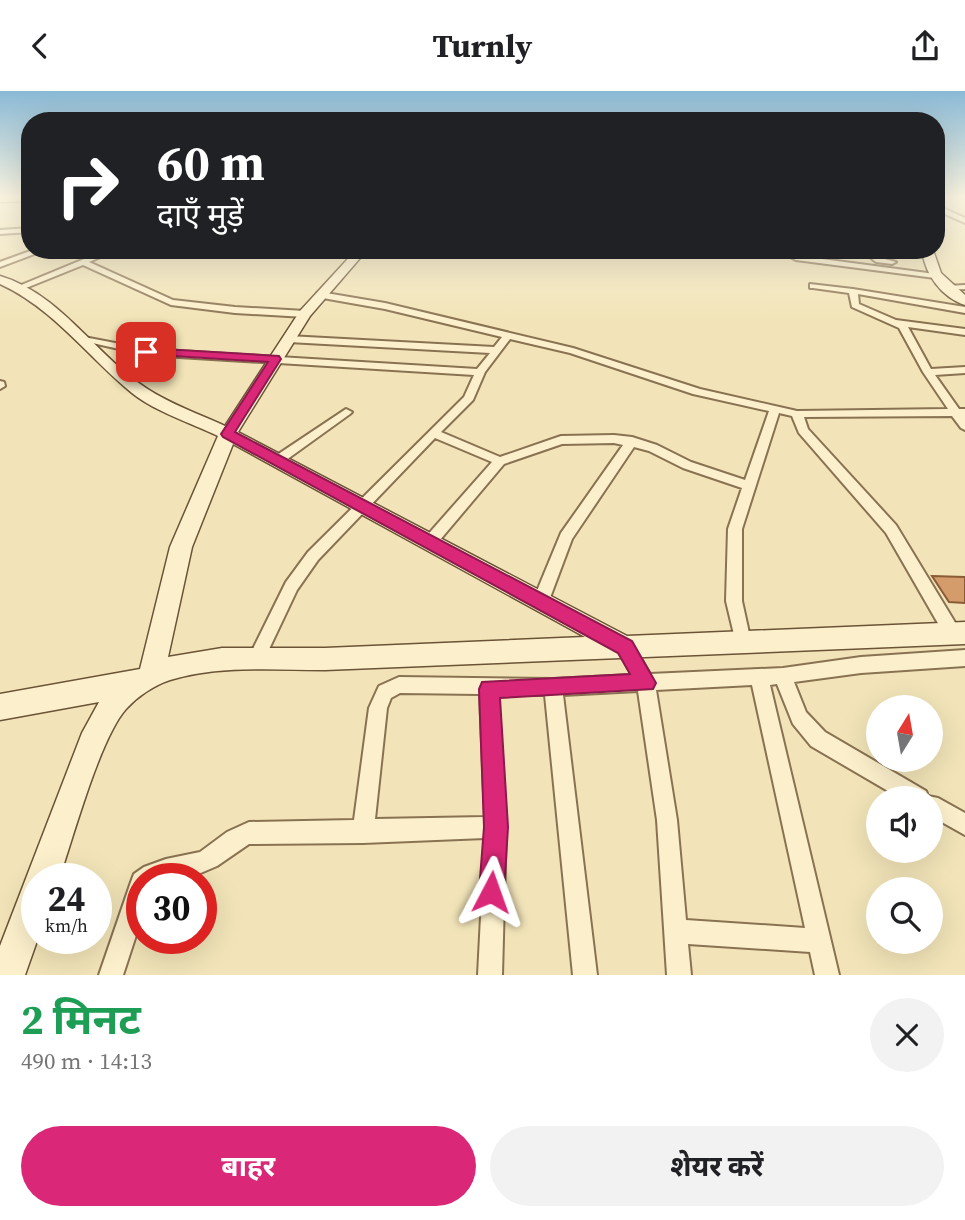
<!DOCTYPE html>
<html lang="hi">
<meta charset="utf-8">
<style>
body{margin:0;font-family:"Source Serif 4","Noto Sans Devanagari",serif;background:#f2f2f2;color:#202124;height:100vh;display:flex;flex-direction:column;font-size:26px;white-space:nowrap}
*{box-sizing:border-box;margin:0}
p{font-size:23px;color:#757577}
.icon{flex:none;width:38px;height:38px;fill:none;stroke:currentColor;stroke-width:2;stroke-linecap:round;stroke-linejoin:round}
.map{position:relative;height:884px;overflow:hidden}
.panel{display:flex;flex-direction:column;background:#fff;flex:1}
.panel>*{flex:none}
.top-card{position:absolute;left:21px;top:21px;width:924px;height:147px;border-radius:28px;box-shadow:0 7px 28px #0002;background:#202124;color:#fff;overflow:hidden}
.needle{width:46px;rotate:11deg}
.controls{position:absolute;left:866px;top:604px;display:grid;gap:14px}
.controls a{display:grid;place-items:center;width:77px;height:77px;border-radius:50%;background:#fff;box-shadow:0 7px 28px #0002;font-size:35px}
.speed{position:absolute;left:21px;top:772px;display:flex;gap:14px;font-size:35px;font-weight:700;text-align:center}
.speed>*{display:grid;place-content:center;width:91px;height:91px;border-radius:50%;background:#fff;box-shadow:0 7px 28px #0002;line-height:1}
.speed small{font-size:18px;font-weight:400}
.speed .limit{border:10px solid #d22;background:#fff;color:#111}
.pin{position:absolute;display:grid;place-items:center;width:60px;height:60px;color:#fff;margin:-30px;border-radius:14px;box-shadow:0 4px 10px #0006}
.me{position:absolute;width:77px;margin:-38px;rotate:4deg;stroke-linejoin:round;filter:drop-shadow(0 0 5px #0008)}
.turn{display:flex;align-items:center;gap:24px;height:147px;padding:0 21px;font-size:32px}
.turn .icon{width:91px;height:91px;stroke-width:2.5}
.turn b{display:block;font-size:49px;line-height:60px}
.round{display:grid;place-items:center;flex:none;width:74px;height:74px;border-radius:37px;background:#f2f2f2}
.headline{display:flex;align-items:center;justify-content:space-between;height:119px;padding:0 21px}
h1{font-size:42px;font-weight:700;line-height:52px;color:#1e9e55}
.button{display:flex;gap:14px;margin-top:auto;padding:14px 21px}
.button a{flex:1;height:80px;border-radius:42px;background:#db2777;color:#fff;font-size:28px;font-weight:700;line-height:80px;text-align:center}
.button a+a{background:#f2f2f2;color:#202124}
header{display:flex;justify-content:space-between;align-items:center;height:91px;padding:0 21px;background:#fff;font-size:32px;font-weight:700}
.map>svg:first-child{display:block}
.building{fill:#d49c6a;stroke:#8a5c36;stroke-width:2}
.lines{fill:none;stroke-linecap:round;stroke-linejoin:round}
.street-casing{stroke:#897252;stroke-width:4}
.secondary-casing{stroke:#6a5336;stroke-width:3}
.primary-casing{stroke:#564028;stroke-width:3}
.street{fill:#fcf0cc;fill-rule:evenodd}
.secondary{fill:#fcf0cc;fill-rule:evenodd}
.primary{fill:#fade8b;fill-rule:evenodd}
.route{fill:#db2777;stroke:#8e194d;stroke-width:2}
</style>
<header><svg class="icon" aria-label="back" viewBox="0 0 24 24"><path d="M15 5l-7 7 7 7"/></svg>Turnly<svg class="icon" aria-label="share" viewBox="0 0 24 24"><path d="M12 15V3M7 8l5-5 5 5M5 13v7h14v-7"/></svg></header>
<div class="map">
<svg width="965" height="884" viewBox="0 0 965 884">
<rect width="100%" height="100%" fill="#f2e4b8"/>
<!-- building -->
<polygon class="building" points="932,485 965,486 965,512 949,511"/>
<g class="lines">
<!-- street casing -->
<g class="street-casing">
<g id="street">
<polygon points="936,114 965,127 965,132 936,119"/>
<polygon points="30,137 30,141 0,143 0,139"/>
<polygon points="33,159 45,159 0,176 0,171"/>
<polygon points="106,159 117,159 89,171 173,209 235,216 305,220 309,223 305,226 235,222 171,214 83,174 21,199 14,197"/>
<polygon points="789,159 797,159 799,165 935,183 939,185 935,187 796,169 792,167"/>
<polygon points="861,159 870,159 881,167 896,171 892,173 876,171"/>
<path d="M810 193 853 198 965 216V222L858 203 859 213 896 229 965 238V244L908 236 931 278 965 276V282L935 284 959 318H965V339L961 337 952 325 804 326 808 338 896 434 959 538 961 543 959 548 953 550 947 548 886 442 799 342 792 325 779 322 742 438V510L751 551 749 556 743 558 737 556 726 510 728 438 742 397 683 377 649 360 634 356 572 448 548 512 546 517 540 518 534 517 532 512 561 442 623 354 614 352 562 353 504 373 434 456H424L422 452 424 448 492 371 435 347 318 469 297 499 262 573 256 576 250 573 248 568 286 491 308 461 464 306 474 284 146 264 79 249 84 246 146 258 477 278 490 262 288 251 283 248 288 245 494 256 502 246 385 218 317 206V202L320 201 385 212 573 257 700 298 797 320 948 318 923 281 899 237 852 216 849 202 813 197H810ZM510 248 570 262 693 303 769 320 745 389 691 371 657 354 632 346 614 344 561 345 500 366 441 341 473 309 485 281Z"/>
<polygon points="965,194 965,198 947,199 943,197 947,195"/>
<polygon points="0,290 4,291 5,295 0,298"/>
<polygon points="346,318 352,321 350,323 282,372 274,372 272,369 274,366"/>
<path d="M625 549 631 551 650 583 783 577 861 566 965 559V575L861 582 794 591 806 621 825 641 926 700 928 705 938 707 965 722V744L931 725V707H900L811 655 793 633 777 593 770 594 839 884H815L810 861 688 853 691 884H667L657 729 638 600 563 604 597 884H573L545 604H498L506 736 502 884H478L485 747 363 752 249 753 217 775 196 784 180 788H142V826L123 884H99L131 791 134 783 144 776 166 768 200 761 227 741 249 731 354 729 369 617 379 595 399 586 553 588 632 584 617 556 619 551ZM752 594 805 837 686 829 677 729 656 599ZM400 602 480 603 485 726 375 728 387 617 391 607Z"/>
</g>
</g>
<!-- secondary casing -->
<g class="secondary-casing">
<g id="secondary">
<path d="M356 159H367L310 225 238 341 627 545 965 531V553L325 579C274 579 219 574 170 589 154 594 137 606 126 618 100 647 73 747 59 788H37L38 847 25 884H0V855L82 642 99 611 0 629V603L140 578 170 456 218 345C191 332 156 321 132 302 88 266 53 217 0 193V185C61 203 95 264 146 297 170 313 199 323 225 335L300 220ZM233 353 585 546 325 557H222L168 566 192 456Z"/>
<path d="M922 159H933L941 182 965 204V214C941 206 925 183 922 159Z"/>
</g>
</g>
<!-- primary casing -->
<g class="primary-casing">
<polygon id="primary" points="0,106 30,106 30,110 0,111"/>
</g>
<!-- street -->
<use href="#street" class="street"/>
<!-- secondary -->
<use href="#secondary" class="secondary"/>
<!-- primary -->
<use href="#primary" class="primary"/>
</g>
<!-- sky -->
<linearGradient id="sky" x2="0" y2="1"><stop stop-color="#8ab9d5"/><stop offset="0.46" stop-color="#f9f3df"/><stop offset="1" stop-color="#f9f3df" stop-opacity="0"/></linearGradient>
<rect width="965" height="230" fill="url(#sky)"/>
<!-- route -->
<polygon class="route" points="146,257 279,265 281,268 235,341 632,550 656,592 653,598 500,607 508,736 504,801 500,810 491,814 482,810 479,801 484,736 479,598 482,591 630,583 618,562 223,346 221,343 268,271 142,263 140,261"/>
</svg>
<div class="controls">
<a><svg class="needle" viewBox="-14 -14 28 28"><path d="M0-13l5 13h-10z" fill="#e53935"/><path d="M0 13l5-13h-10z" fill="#757577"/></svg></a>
<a><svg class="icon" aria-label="sound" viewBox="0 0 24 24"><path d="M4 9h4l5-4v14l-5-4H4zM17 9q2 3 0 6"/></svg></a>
<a><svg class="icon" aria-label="search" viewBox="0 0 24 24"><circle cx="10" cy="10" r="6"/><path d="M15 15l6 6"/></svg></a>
</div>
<div class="speed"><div>24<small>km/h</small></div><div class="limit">30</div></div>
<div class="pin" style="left:146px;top:261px;background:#d93025"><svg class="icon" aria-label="arrive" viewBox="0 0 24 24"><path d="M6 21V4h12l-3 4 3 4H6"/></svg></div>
<svg class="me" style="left:491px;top:801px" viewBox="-20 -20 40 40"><path d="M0-17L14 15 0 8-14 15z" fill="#db2777" stroke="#fff" stroke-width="4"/></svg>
<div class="top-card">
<div class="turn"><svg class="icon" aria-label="right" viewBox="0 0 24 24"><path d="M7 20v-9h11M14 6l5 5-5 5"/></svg><div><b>60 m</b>दाएँ मुड़ें</div></div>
</div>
</div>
<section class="panel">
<div class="headline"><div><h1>2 मिनट</h1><p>490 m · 14:13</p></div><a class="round"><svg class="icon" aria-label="close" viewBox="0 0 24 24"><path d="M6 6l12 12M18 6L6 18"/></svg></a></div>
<div class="button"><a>बाहर</a><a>शेयर करें</a></div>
</section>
